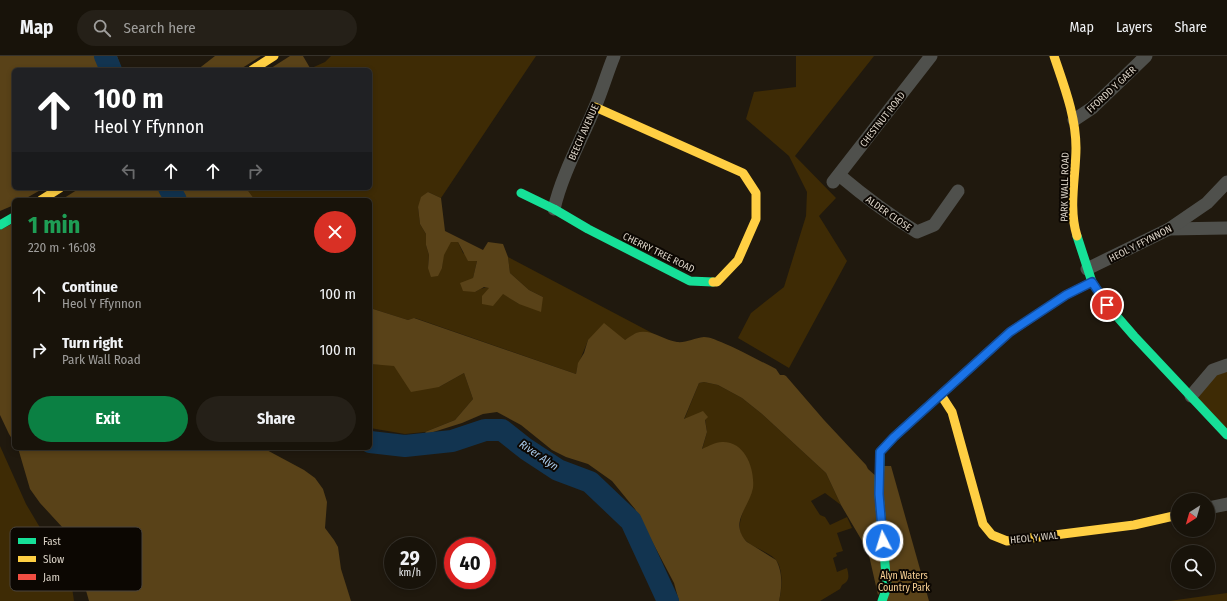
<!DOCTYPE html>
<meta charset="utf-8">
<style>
body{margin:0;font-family:"Fira Sans Condensed",sans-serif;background:#252018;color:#f1f3f6;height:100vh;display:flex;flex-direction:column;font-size:15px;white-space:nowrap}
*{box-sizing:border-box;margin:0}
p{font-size:13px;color:#9f9e9c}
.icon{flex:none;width:22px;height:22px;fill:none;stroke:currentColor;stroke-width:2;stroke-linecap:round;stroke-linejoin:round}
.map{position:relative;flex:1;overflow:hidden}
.drawer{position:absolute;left:12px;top:142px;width:360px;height:252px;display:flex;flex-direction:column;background:#18130a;border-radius:6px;box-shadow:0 2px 6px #0003,0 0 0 1px #36322b}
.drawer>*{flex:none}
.hud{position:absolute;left:12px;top:12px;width:360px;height:122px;border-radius:6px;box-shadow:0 2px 6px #0003,0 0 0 1px #36322b;background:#202124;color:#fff;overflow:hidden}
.needle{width:26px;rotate:217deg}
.fabs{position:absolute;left:1171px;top:437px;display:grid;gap:8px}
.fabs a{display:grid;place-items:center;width:44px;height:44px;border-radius:50%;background:#18130a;box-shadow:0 2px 6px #0003,0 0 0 1px #36322b;font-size:20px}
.speed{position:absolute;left:384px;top:481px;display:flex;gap:8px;font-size:20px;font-weight:700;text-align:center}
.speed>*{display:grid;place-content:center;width:52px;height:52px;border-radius:50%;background:#18130a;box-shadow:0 2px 6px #0003,0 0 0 1px #36322b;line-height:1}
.speed small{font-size:10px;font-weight:400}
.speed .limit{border:6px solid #d22;background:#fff;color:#111}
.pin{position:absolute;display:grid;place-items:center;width:34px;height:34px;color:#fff;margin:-17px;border:2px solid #fff;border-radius:50%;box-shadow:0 1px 4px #0007}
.me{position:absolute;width:44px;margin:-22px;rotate:355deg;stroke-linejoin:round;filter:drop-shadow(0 0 3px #0008)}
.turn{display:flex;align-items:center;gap:14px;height:84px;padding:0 16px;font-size:18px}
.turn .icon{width:52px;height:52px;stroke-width:2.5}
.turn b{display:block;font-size:28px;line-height:34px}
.lanes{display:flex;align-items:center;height:38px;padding:0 16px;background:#0003;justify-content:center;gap:20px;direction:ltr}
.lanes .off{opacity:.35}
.round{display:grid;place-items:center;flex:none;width:42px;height:42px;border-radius:21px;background:#252018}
.summary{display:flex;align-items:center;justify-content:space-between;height:68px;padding:0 16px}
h1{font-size:24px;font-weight:700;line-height:30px;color:#1e9e55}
.button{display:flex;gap:8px;margin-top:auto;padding:8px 16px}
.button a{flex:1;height:46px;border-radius:24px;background:#0b8043;color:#fff;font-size:16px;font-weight:700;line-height:46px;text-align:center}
.button a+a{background:#252018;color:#f1f3f6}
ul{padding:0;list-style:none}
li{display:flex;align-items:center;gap:12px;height:56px;padding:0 16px}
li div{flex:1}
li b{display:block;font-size:15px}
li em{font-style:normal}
header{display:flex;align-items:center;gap:24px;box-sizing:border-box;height:56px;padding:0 20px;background:#18130a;border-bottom:1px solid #36322b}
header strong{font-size:19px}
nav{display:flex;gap:22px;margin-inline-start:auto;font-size:14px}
.search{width:280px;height:36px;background:#252018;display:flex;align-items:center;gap:10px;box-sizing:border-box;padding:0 14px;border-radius:22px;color:#9f9e9c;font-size:15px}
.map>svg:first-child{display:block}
.green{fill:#3e2b05}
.forest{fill:#594218}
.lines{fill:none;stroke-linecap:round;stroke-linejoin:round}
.river{stroke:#123450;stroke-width:22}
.street{stroke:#4f504c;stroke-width:13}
.fast{stroke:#16e098;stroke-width:9}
.slow{stroke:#ffcf43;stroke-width:9}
.jam{stroke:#f24e42;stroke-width:9}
.route-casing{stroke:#114b97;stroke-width:10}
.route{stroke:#1a73e8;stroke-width:7}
.labels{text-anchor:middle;stroke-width:4;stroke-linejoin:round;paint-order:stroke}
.street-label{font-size:10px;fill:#dad2c6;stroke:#0c0702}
.park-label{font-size:10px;fill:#fbd396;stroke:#0c0702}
.water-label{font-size:11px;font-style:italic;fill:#abcdee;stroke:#0c0702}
.key{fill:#0c0702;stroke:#4a443d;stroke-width:1}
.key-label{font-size:11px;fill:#dad2c6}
</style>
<header>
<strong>Map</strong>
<div class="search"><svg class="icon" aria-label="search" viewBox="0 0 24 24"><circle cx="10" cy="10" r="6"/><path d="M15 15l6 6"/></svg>Search here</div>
<nav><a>Map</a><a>Layers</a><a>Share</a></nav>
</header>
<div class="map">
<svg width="1227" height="545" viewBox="0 0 1227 545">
<rect width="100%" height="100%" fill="#20190e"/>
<!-- green -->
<g class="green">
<path d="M331 0H536L441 142 428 136 418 151 420 168 426 178V189L429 199 428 212H442L443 199 451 185 458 186 463 197 477 205 473 222 475 236C477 235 481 232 484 232 492 229 511 243 519 248L543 241 529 234 510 217 508 201 654 278 644 276 635 278 625 284H588C584 296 578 306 576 318L415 262 408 264 370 252V144H255L246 132H370V14H307L325 6Z"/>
<polygon points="796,0 874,0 795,100 836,142 819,160 847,205 789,312 738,282 751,257 784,231 806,160 807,136 789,100 746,63 754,36 796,31"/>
<polygon points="370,308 394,309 439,331 464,317 473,343 455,364 425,376 405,378 370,372"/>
<polygon points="1227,309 1227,379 1191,340"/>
<path d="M704 326 718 329 742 342 762 358 826 417 841 449 825 437 811 445 820 459 825 461 830 469 847 461 852 472 837 477 843 495 836 497 837 500 833 502 837 516 847 512C849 520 850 525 842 529L840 533 820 545H779C782 534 784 512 775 503 765 493 743 490 740 475 738 461 748 445 752 433L702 394 707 376 705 363 684 364 699 327Z"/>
<polygon points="0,390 26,448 71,524 74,545 0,545"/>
<polygon points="1227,537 1227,545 1169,545"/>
</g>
<!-- forest -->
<g class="forest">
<polygon points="0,0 97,0 102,14 14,14 14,132 44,132 23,144 14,144 14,149 0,155"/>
<polygon points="100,0 117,0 122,14 109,14"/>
<polygon points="215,0 261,0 239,14 197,14"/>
<polygon points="290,0 303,0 310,12 307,14 268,14"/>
<polygon points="80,132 162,132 169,144 61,144"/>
<polygon points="178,132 246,132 255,144 185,144"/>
<polygon points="428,136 441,142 445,175 483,194 488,186 503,188 508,201 510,217 529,234 543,241 541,256 519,248 503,238 493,250 482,248 482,240 489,232 484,231 475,236 463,235 460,227 473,222 477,205 468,205 458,186 451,186 444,199 442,212 438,220 431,221 428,212 429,199 426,189 426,178 420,168 418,151 421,141"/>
<polygon points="14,167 14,386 9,378 0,359 0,174"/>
<path d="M370 252 408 264 414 262 576 318 578 307 584 297 588 284 604 267 625 284C628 282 632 279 636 277 650 272 663 284 677 286 686 287 694 282 704 281 710 281 716 284 721 286 740 294 758 304 776 313L780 319H784L786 320 824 364 866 409 868 413 877 421 884 530 878 539 868 495 841 449 826 417 762 358 742 342 718 329 704 326 699 327 684 363 703 355 708 361 705 364 707 376 702 393C709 390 715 386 722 386 745 385 755 413 753 432 751 443 743 453 740 464 738 472 741 480 747 486L776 504C783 516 782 532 779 545H679L674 527 635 453 612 425 588 408 566 401 552 394 521 369 497 356 483 358 462 367 427 378 425 376 455 364 473 343 464 317 439 331 411 336 394 310 370 308Z"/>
<polygon points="18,392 263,392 304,414 315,422 323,433 327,446 325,472 334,484 338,491 341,513 351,545 89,545 79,510 63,472 40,447 30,433"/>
<polygon points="882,410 891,410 929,545 886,545"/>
</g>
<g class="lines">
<!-- river -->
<g class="river">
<polyline points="105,0 111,14"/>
<polyline points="169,132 176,144"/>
<polyline points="370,386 405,390 452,385 485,374 502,374 526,393 558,414 590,426 631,465 668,545"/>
</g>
<!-- street -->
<g class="street">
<polyline points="1074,64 1092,52 1146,0"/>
<path d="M839 119C864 140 889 159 917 176L934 169 958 135"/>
<polyline points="833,126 931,0"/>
<path d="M554 153C562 118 581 85 595 51 602 35 607 17 614 0"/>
<polyline points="1169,173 1227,172"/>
<polyline points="1087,213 1169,173 1207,147 1227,126"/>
<polyline points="1191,340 1213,314 1227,309"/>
<polyline points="1208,452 1227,448"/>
</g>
<!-- fast -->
<g class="fast">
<polyline points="521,137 554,153 588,173 690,225 713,226"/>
<polyline points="0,169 14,161"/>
<polyline points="1077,180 1092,226 1107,249 1134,280 1227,379"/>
<polyline points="882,545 887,531 879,438 880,396 894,381 927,351"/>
</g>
<!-- slow -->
<g class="slow">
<path d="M1054 0C1064 30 1076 60 1076 92 1076 120 1068 151 1077 180"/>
<polyline points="252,14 274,0"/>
<polyline points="595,51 743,117 756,137 756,163 738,204 717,226 713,226"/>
<polyline points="41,144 60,132"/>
<polyline points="941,339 952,356 983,468 992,479 1007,485 1134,469 1178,459"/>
</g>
<!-- jam -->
<polyline class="jam" points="927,351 1010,276 1066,239 1092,226"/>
</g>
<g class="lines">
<!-- route casing -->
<g class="route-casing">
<polyline id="route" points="883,485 879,438 880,396 894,381 1010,276 1066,239 1092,226 1107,249"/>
</g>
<!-- route -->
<use href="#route" class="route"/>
</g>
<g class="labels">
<!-- street labels -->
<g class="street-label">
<text transform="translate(1111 33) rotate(-43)" y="4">FFORDD Y GAER</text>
<text transform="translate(882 63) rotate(-52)" y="4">CHESTNUT ROAD</text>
<text transform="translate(583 76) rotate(-66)" y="4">BEECH AVENUE</text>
<text transform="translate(1064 131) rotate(-89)" y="4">PARK WALL ROAD</text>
<text transform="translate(889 157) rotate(35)" y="4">ALDER CLOSE</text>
<text transform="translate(1140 187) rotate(-27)" y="4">HEOL Y FFYNNON</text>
<text transform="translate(659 196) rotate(26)" y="4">CHERRY TREE ROAD</text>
<text transform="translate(1034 481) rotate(-6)" y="4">HEOL Y WAL</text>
</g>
<!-- park labels -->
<g class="park-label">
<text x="904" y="523">Alyn Waters<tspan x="904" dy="12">Country Park</tspan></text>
</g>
<!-- water labels -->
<g class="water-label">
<text transform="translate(539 399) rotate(34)" y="4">River Alyn</text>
</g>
</g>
<!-- legend -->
<rect x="10" y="471" width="132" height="64" rx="6" class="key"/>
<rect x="18" y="482" width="18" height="6" fill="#16e098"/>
<rect x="18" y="500" width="18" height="6" fill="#ffcf43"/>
<rect x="18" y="518" width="18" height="6" fill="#f24e42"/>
<g class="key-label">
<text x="43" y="489">Fast</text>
<text x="43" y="507">Slow</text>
<text x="43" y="525">Jam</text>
</g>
</svg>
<div class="fabs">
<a><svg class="needle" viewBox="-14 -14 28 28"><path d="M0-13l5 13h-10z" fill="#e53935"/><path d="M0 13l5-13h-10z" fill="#9f9e9c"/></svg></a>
<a><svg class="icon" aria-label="search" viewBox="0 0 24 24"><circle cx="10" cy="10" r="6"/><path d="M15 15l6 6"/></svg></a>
</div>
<div class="speed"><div>29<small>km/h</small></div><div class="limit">40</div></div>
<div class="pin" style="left:1107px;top:249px;background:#d93025"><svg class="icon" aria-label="arrive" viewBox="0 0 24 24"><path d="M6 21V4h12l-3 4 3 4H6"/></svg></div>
<svg class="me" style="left:883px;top:485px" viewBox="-20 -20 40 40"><circle r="17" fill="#1a73e8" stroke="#fff" stroke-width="3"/><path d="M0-11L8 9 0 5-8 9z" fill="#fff"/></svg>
<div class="hud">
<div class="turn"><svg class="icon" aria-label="ahead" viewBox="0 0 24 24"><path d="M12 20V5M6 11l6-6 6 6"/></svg><div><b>100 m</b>Heol Y Ffynnon</div></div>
<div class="lanes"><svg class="icon off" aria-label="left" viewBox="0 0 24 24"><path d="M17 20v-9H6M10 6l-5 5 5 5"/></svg><svg class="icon" aria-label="ahead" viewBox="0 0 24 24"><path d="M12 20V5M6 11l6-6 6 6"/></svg><svg class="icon" aria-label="ahead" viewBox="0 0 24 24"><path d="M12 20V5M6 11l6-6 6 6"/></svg><svg class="icon off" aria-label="right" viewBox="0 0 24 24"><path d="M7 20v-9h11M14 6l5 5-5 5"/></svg></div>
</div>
<section class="drawer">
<div class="summary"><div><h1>1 min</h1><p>220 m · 16:08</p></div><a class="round" style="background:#d93025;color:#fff"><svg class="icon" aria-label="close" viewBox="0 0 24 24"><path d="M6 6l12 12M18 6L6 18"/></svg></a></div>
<ul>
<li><svg class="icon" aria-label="ahead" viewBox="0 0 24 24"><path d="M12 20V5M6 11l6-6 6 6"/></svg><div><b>Continue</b><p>Heol Y Ffynnon</p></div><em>100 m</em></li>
<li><svg class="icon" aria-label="right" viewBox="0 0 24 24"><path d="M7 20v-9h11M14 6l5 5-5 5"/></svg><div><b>Turn right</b><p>Park Wall Road</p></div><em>100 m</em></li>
</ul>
<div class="button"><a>Exit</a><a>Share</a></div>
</section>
</div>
